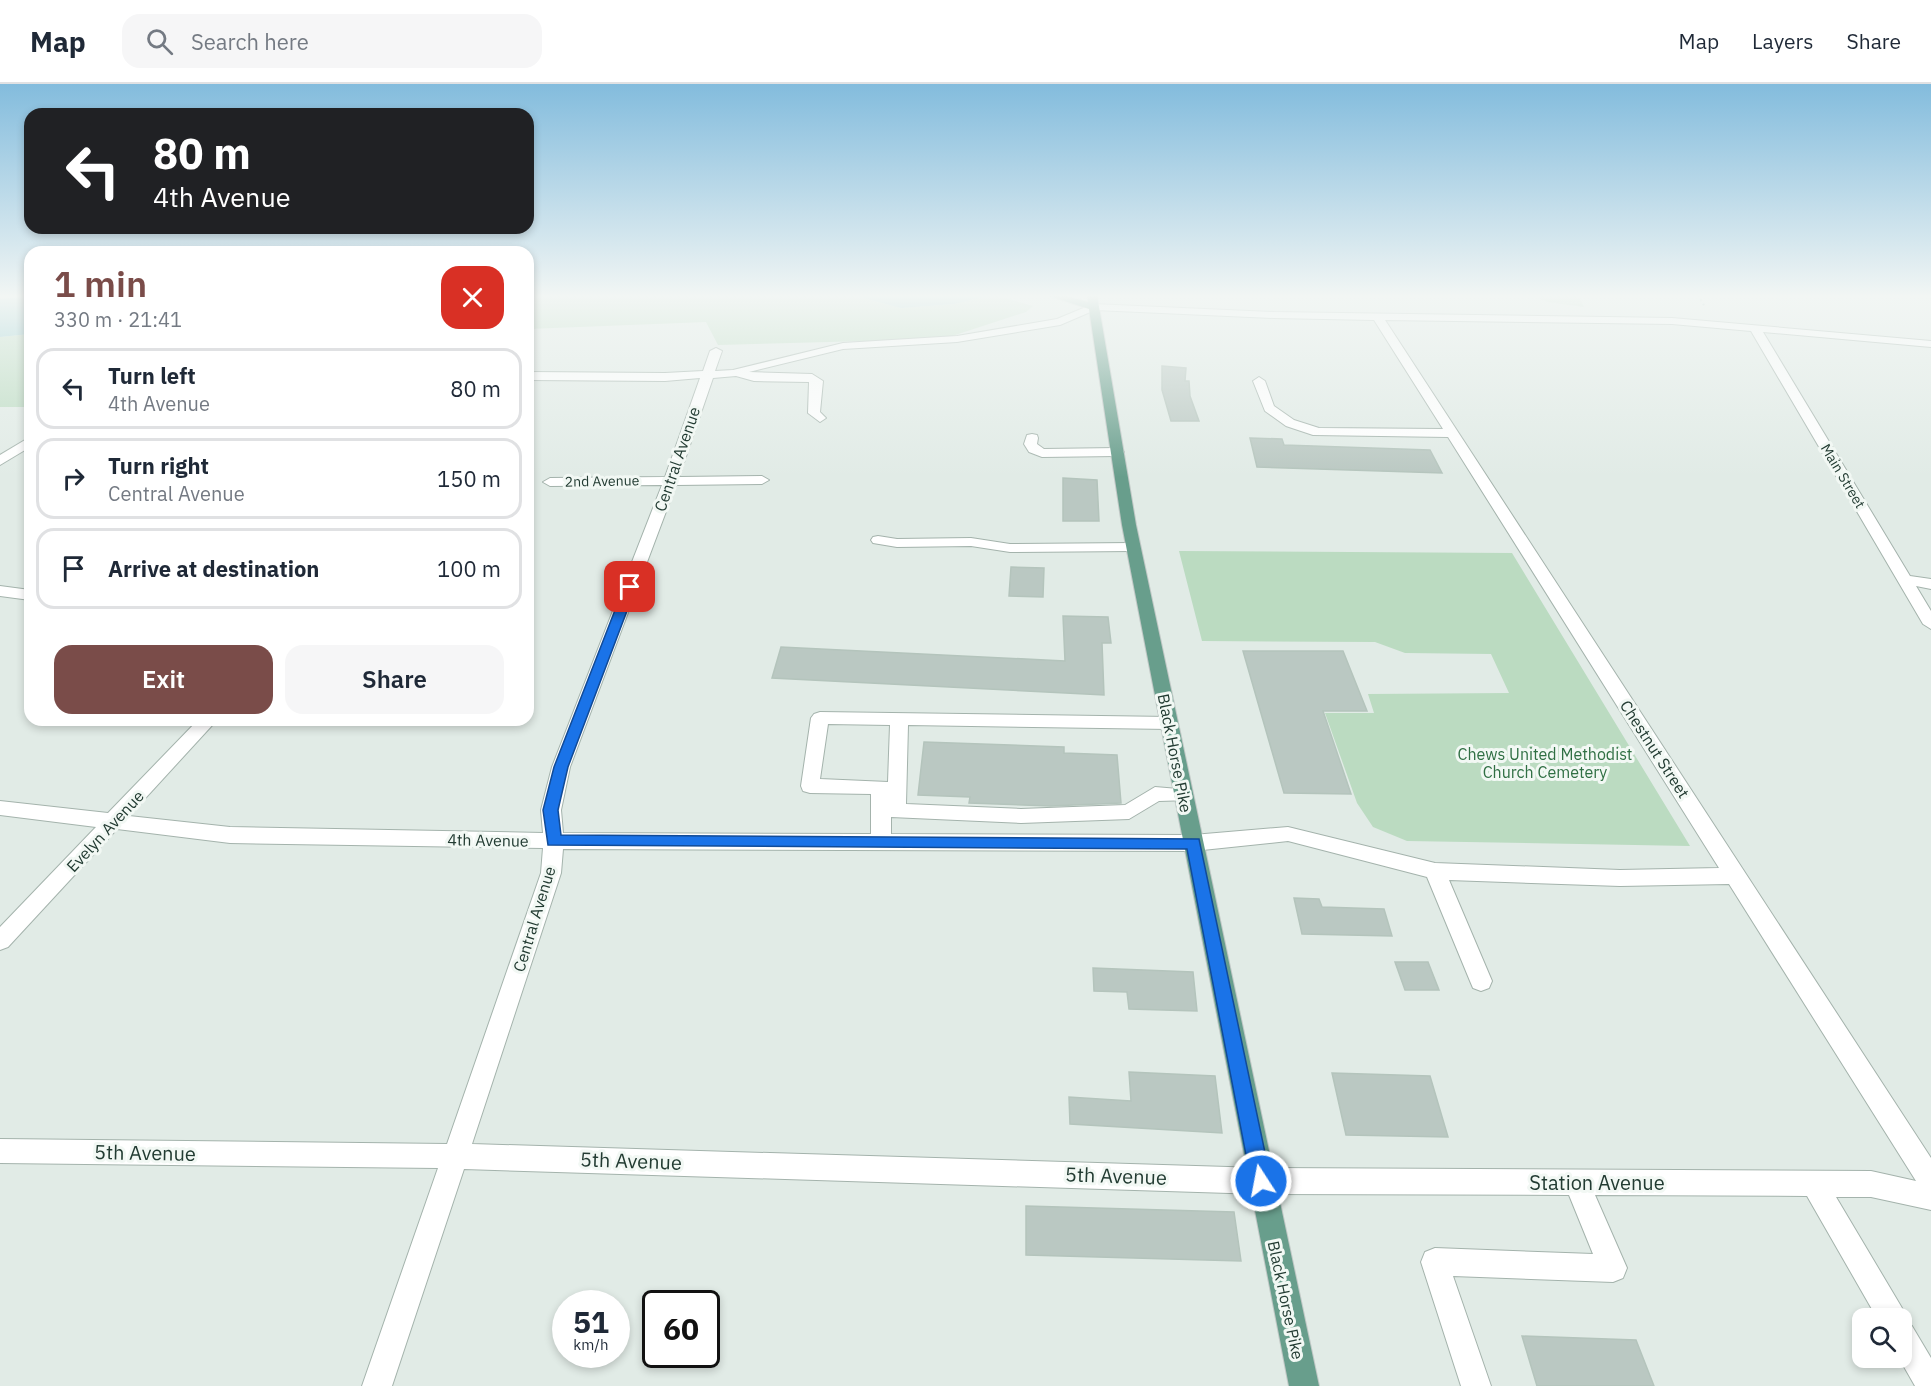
<!DOCTYPE html>
<meta charset="utf-8">
<style>
body{margin:0;font-family:"IBM Plex Sans",sans-serif;background:#f6f6f7;color:#1f2937;height:100vh;display:flex;flex-direction:column;font-size:22px;white-space:nowrap}
*{box-sizing:border-box;margin:0}
p{font-size:20px;color:#747a83}
.icon{flex:none;width:33px;height:33px;fill:none;stroke:currentColor;stroke-width:2;stroke-linecap:round;stroke-linejoin:round}
.map{position:relative;flex:1;overflow:hidden}
.side{position:absolute;left:24px;top:162px;width:510px;height:480px;display:flex;flex-direction:column;background:#fff;border-radius:18px;box-shadow:0 3px 9px #0003}
.side>*{flex:none}
.top-card{position:absolute;left:24px;top:24px;width:510px;height:126px;border-radius:18px;box-shadow:0 3px 9px #0003;background:#202124;color:#fff;overflow:hidden}
.fabs{position:absolute;left:1852px;top:1224px;display:grid;gap:12px}
.fabs a{display:grid;place-items:center;width:60px;height:60px;border-radius:12px;background:#fff;box-shadow:0 3px 9px #0003;font-size:30px}
.speed{position:absolute;left:552px;top:1206px;display:flex;gap:12px;font-size:30px;font-weight:700;text-align:center}
.speed>*{display:grid;place-content:center;width:78px;height:78px;border-radius:50%;background:#fff;box-shadow:0 3px 9px #0003;line-height:1}
.speed small{font-size:15px;font-weight:400}
.speed .limit{border:3px solid #111;border-radius:9px;background:#fff;color:#111}
.pin{position:absolute;display:grid;place-items:center;width:51px;height:51px;color:#fff;margin:-26px;border-radius:12px;box-shadow:0 3px 9px #0006}
.me{position:absolute;width:66px;margin:-33px;rotate:349deg;stroke-linejoin:round;filter:drop-shadow(0 0 4px #0008)}
.turn{display:flex;align-items:center;gap:21px;height:126px;padding:0 30px;font-size:27px}
.turn .icon{width:78px;height:78px;stroke-width:2.5}
.turn b{display:block;font-size:42px;line-height:51px}
.round{display:grid;place-items:center;flex:none;width:63px;height:63px;border-radius:18px;background:#f6f6f7}
.summary{display:flex;align-items:center;justify-content:space-between;height:102px;padding:0 30px}
h1{font-size:36px;font-weight:600;line-height:45px;color:#7a4c49}
.action{display:flex;gap:12px;margin-top:auto;padding:12px 30px}
.action a{flex:1;height:69px;border-radius:18px;background:#7a4c49;color:#fff;font-size:24px;font-weight:600;line-height:69px;text-align:center}
.action a+a{background:#f6f6f7;color:#1f2937}
ul{padding:0;list-style:none}
li{display:flex;align-items:center;gap:18px;height:81px;margin:0 12px 9px;padding:0 18px;border:3px solid #e0e1e3;border-radius:18px}
li div{flex:1}
li b{display:block;font-size:22px}
li em{font-style:normal}
header{display:flex;align-items:center;gap:36px;box-sizing:border-box;height:84px;padding:0 30px;background:#fff;border-bottom:2px solid #e0e1e3}
header strong{font-size:28px}
nav{display:flex;gap:33px;margin-inline-start:auto;font-size:21px}
.search{width:420px;height:54px;background:#f6f6f7;display:flex;align-items:center;gap:15px;box-sizing:border-box;padding:0 21px;border-radius:18px;color:#747a83;font-size:22px}
.map>svg:first-child{display:block}
.green{fill:#bbdbc1}
.water{fill:#8cc9cd}
.building{fill:#bac8c2;stroke:#b4c4bc;stroke-width:1.5}
.lines{fill:none;stroke-linecap:round;stroke-linejoin:round}
.minor-casing{stroke:#a4b3ac;stroke-width:2}
.major-casing{stroke:#c1c8c6;stroke-width:2}
.path{stroke:#83ad9c;stroke-width:2;stroke-dasharray:2 3;stroke-linecap:butt}
.minor{fill:#fff;fill-rule:evenodd}
.major{fill:#689e8c;fill-rule:evenodd}
.route{fill:#1a73e8;stroke:#114b97;stroke-width:1.5}
.labels{text-anchor:middle;stroke-width:6;stroke-linejoin:round;paint-order:stroke}
.far-street-label{font-size:14px;fill:#223b32;stroke:#f2f8f4}
.street-label{font-size:16px;fill:#223b32;stroke:#f2f8f4}
.park-label{font-size:16px;fill:#2f6f43;stroke:#f2f8f4}
.near-street-label{font-size:20px;fill:#223b32;stroke:#f2f8f4}
</style>
<header>
<strong>Map</strong>
<div class="search"><svg class="icon" aria-label="search" viewBox="0 0 24 24"><circle cx="10" cy="10" r="6"/><path d="M15 15l6 6"/></svg>Search here</div>
<nav><a>Map</a><a>Layers</a><a>Share</a></nav>
</header>
<div class="map">
<svg width="1931" height="1302" viewBox="0 0 1931 1302">
<rect width="100%" height="100%" fill="#e1ebe6"/>
<!-- green -->
<g class="green">
<polygon points="528,211 852,211 901,224 954,220 994,211 1033,222 1026,228 943,255 718,261 706,238 528,245"/>
<polygon points="1530,211 1578,211 1584,223 1548,218"/>
<polygon points="30,250 30,323 0,323 0,253"/>
<polygon points="1179,467 1512,469 1690,762 1407,757 1373,743 1357,719 1325,629 1374,629 1368,610 1509,609 1491,570 1405,569 1375,558 1202,557"/>
</g>
<!-- water -->
<g class="water">
<polygon points="852,211 994,211 954,220 901,224"/>
<polygon points="30,212 30,250 0,253 0,215"/>
</g>
<!-- building -->
<g class="building">
<polygon points="1162,282 1186,284 1185,297 1189,297 1190,312 1199,337 1171,337 1162,306"/>
<polygon points="1250,354 1282,355 1284,361 1430,366 1442,389 1257,383"/>
<polygon points="1063,394 1097,396 1099,437 1063,437"/>
<polygon points="1011,483 1044,484 1043,513 1009,512"/>
<polygon points="1063,532 1108,533 1111,559 1102,559 1104,611 772,594 781,563 1065,577"/>
<polygon points="1243,567 1343,567 1367,627 1323,627 1351,710 1284,709"/>
<polygon points="924,658 1064,663 1064,669 1117,671 1121,719 1050,722 969,719 970,713 918,711"/>
<polygon points="1294,814 1319,815 1322,823 1384,825 1392,852 1302,850"/>
<polygon points="1395,878 1428,878 1439,906 1405,906"/>
<polygon points="1093,884 1193,888 1197,927 1129,925 1127,908 1094,907"/>
<polygon points="1129,988 1215,992 1222,1049 1070,1040 1069,1013 1131,1017"/>
<polygon points="1332,989 1430,992 1448,1053 1346,1051"/>
<polygon points="1026,1122 1234,1128 1241,1177 1026,1171"/>
<polygon points="1522,1252 1636,1256 1654,1302 1537,1302"/>
</g>
<g class="lines">
<!-- minor casing -->
<g class="minor-casing">
<g id="minor">
<path d="M1093 220 1274 228 1672 234 1931 257V263L1763 248 1910 492 1931 495V505L1916 502 1931 527V545L1923 540 1751 247 1672 240 1385 236 1931 1074V1126L1871 1113H1836L1902 1224 1906 1234 1904 1239 1912 1242 1931 1274V1302H1915L1899 1274H1902V1234H1877L1807 1112 1595 1111 1627 1184 1623 1194 1613 1198 1453 1192 1491 1302H1461L1421 1178 1425 1168 1435 1164 1593 1170 1569 1111 1261 1110 464 1085 392 1302H362L438 1084 0 1079V1055L447 1060 541 789 543 764 230 759 117 745 8 863 0 866V843L96 743 0 731V717L108 729 198 636H217L129 732 230 743 543 749 541 726 552 683 662 401 550 402 543 398 550 394 665 393 700 294 665 297 528 296V288L665 289 703 287 710 267 716 264 722 267 715 287 733 286 843 259 957 252 1057 235ZM1095 226 1274 234 1374 236 1443 345 1319 344 1294 336 1274 322 1265 297 1259 293 1253 297 1265 327 1286 342 1313 351 1448 353 1719 784 1620 786 1435 779 1288 743 1193 751 891 750V733L1021 739 1129 735 1159 717 1190 716 1193 711 1190 706 1155 703 1125 721 1021 725 906 720 908 641 1169 645 1175 643 1178 639 1175 635 1169 633 820 628 814 630 811 634 801 702 803 707 810 709 871 710V750L563 749 561 726 570 683 676 401 762 400 769 396 762 392 679 393 713 294 736 292 754 297 809 298 808 329 820 338 826 334 820 328 823 297 812 290 749 288 843 265 957 258 1060 241ZM828 640 890 641 888 698 820 695ZM1288 757 1427 793 1470 897 1473 904 1481 907 1489 904 1492 897 1449 796 1620 802 1729 800 1916 1097 1871 1087 1261 1084 472 1060 561 789 563 765 1193 767Z"/>
<polygon points="1032,350 1037,351 1038,354 1037,360 1044,365 1117,364 1124,368 1117,372 1042,373 1029,368 1024,360 1027,351"/>
<polygon points="30,353 30,363 0,381 0,371"/>
<polygon points="878,452 897,455 971,454 1010,460 1133,459 1140,463 1133,467 1010,468 971,462 897,463 873,459 871,456 873,453"/>
<polygon points="0,502 30,506 30,516 0,512"/>
</g>
</g>
<!-- major casing -->
<g class="major-casing">
<polygon id="major" points="1047,211 1063,211 1088,218 1087,211 1097,211 1136,441 1319,1302 1289,1302 1122,441 1089,225"/>
</g>
<!-- path -->
<polyline class="path" points="1698,211 1705,223"/>
<!-- minor -->
<use href="#minor" class="minor"/>
<!-- major -->
<use href="#major" class="major"/>
</g>
<!-- sky -->
<linearGradient id="sky" x2="0" y2="1"><stop stop-color="#83bcdd"/><stop offset="0.54" stop-color="#f2f6f4"/><stop offset="1" stop-color="#f2f6f4" stop-opacity="0"/></linearGradient>
<rect width="1931" height="393" fill="url(#sky)"/>
<!-- route -->
<polygon class="route" points="630,500 636,503 568,683 558,726 561,751 1199,755 1271,1097 1268,1104 1261,1106 1254,1104 1251,1097 1187,765 548,761 543,726 554,683 624,503"/>
<g class="labels">
<!-- far-street labels -->
<g class="far-street-label">
<text transform="translate(1843 392) rotate(59)" y="5">Main Street</text>
<text transform="translate(602 397) rotate(-1)" y="5">2nd Avenue</text>
</g>
<!-- street labels -->
<g class="street-label">
<text transform="translate(677 375) rotate(-71)" y="6">Central Avenue</text>
<text transform="translate(1655 665) rotate(57)" y="6">Chestnut Street</text>
<text transform="translate(1175 669) rotate(79)" y="6">Black Horse Pike</text>
<text transform="translate(105 747) rotate(-47)" y="6">Evelyn Avenue</text>
<text transform="translate(488 756) rotate(1)" y="6">4th Avenue</text>
<text transform="translate(534 835) rotate(-73)" y="6">Central Avenue</text>
<text transform="translate(1286 1216) rotate(78)" y="6">Black Horse Pike</text>
</g>
<!-- park labels -->
<g class="park-label">
<text x="1545" y="676">Chews United Methodist<tspan x="1545" dy="18">Church Cemetery</tspan></text>
</g>
<!-- near-street labels -->
<g class="near-street-label">
<text transform="translate(145 1069) rotate(1)" y="7">5th Avenue</text>
<text transform="translate(631 1077) rotate(2)" y="7">5th Avenue</text>
<text transform="translate(1116 1092) rotate(2)" y="7">5th Avenue</text>
<text x="1597" y="1106">Station Avenue</text>
</g>
</g>
</svg>
<div class="fabs">
<a><svg class="icon" aria-label="search" viewBox="0 0 24 24"><circle cx="10" cy="10" r="6"/><path d="M15 15l6 6"/></svg></a>
</div>
<div class="speed"><div>51<small>km/h</small></div><div class="limit">60</div></div>
<div class="pin" style="left:630px;top:503px;background:#d93025"><svg class="icon" aria-label="arrive" viewBox="0 0 24 24"><path d="M6 21V4h12l-3 4 3 4H6"/></svg></div>
<svg class="me" style="left:1261px;top:1097px" viewBox="-20 -20 40 40"><circle r="17" fill="#1a73e8" stroke="#fff" stroke-width="3"/><path d="M0-11L8 9 0 5-8 9z" fill="#fff"/></svg>
<div class="top-card">
<div class="turn"><svg class="icon" aria-label="left" viewBox="0 0 24 24"><path d="M17 20v-9H6M10 6l-5 5 5 5"/></svg><div><b>80 m</b>4th Avenue</div></div>
</div>
<section class="side">
<div class="summary"><div><h1>1 min</h1><p>330 m · 21:41</p></div><a class="round" style="background:#d93025;color:#fff"><svg class="icon" aria-label="close" viewBox="0 0 24 24"><path d="M6 6l12 12M18 6L6 18"/></svg></a></div>
<ul>
<li><svg class="icon" aria-label="left" viewBox="0 0 24 24"><path d="M17 20v-9H6M10 6l-5 5 5 5"/></svg><div><b>Turn left</b><p>4th Avenue</p></div><em>80 m</em></li>
<li><svg class="icon" aria-label="right" viewBox="0 0 24 24"><path d="M7 20v-9h11M14 6l5 5-5 5"/></svg><div><b>Turn right</b><p>Central Avenue</p></div><em>150 m</em></li>
<li><svg class="icon" aria-label="arrive" viewBox="0 0 24 24"><path d="M6 21V4h12l-3 4 3 4H6"/></svg><div><b>Arrive at destination</b></div><em>100 m</em></li>
</ul>
<div class="action"><a>Exit</a><a>Share</a></div>
</section>
</div>
